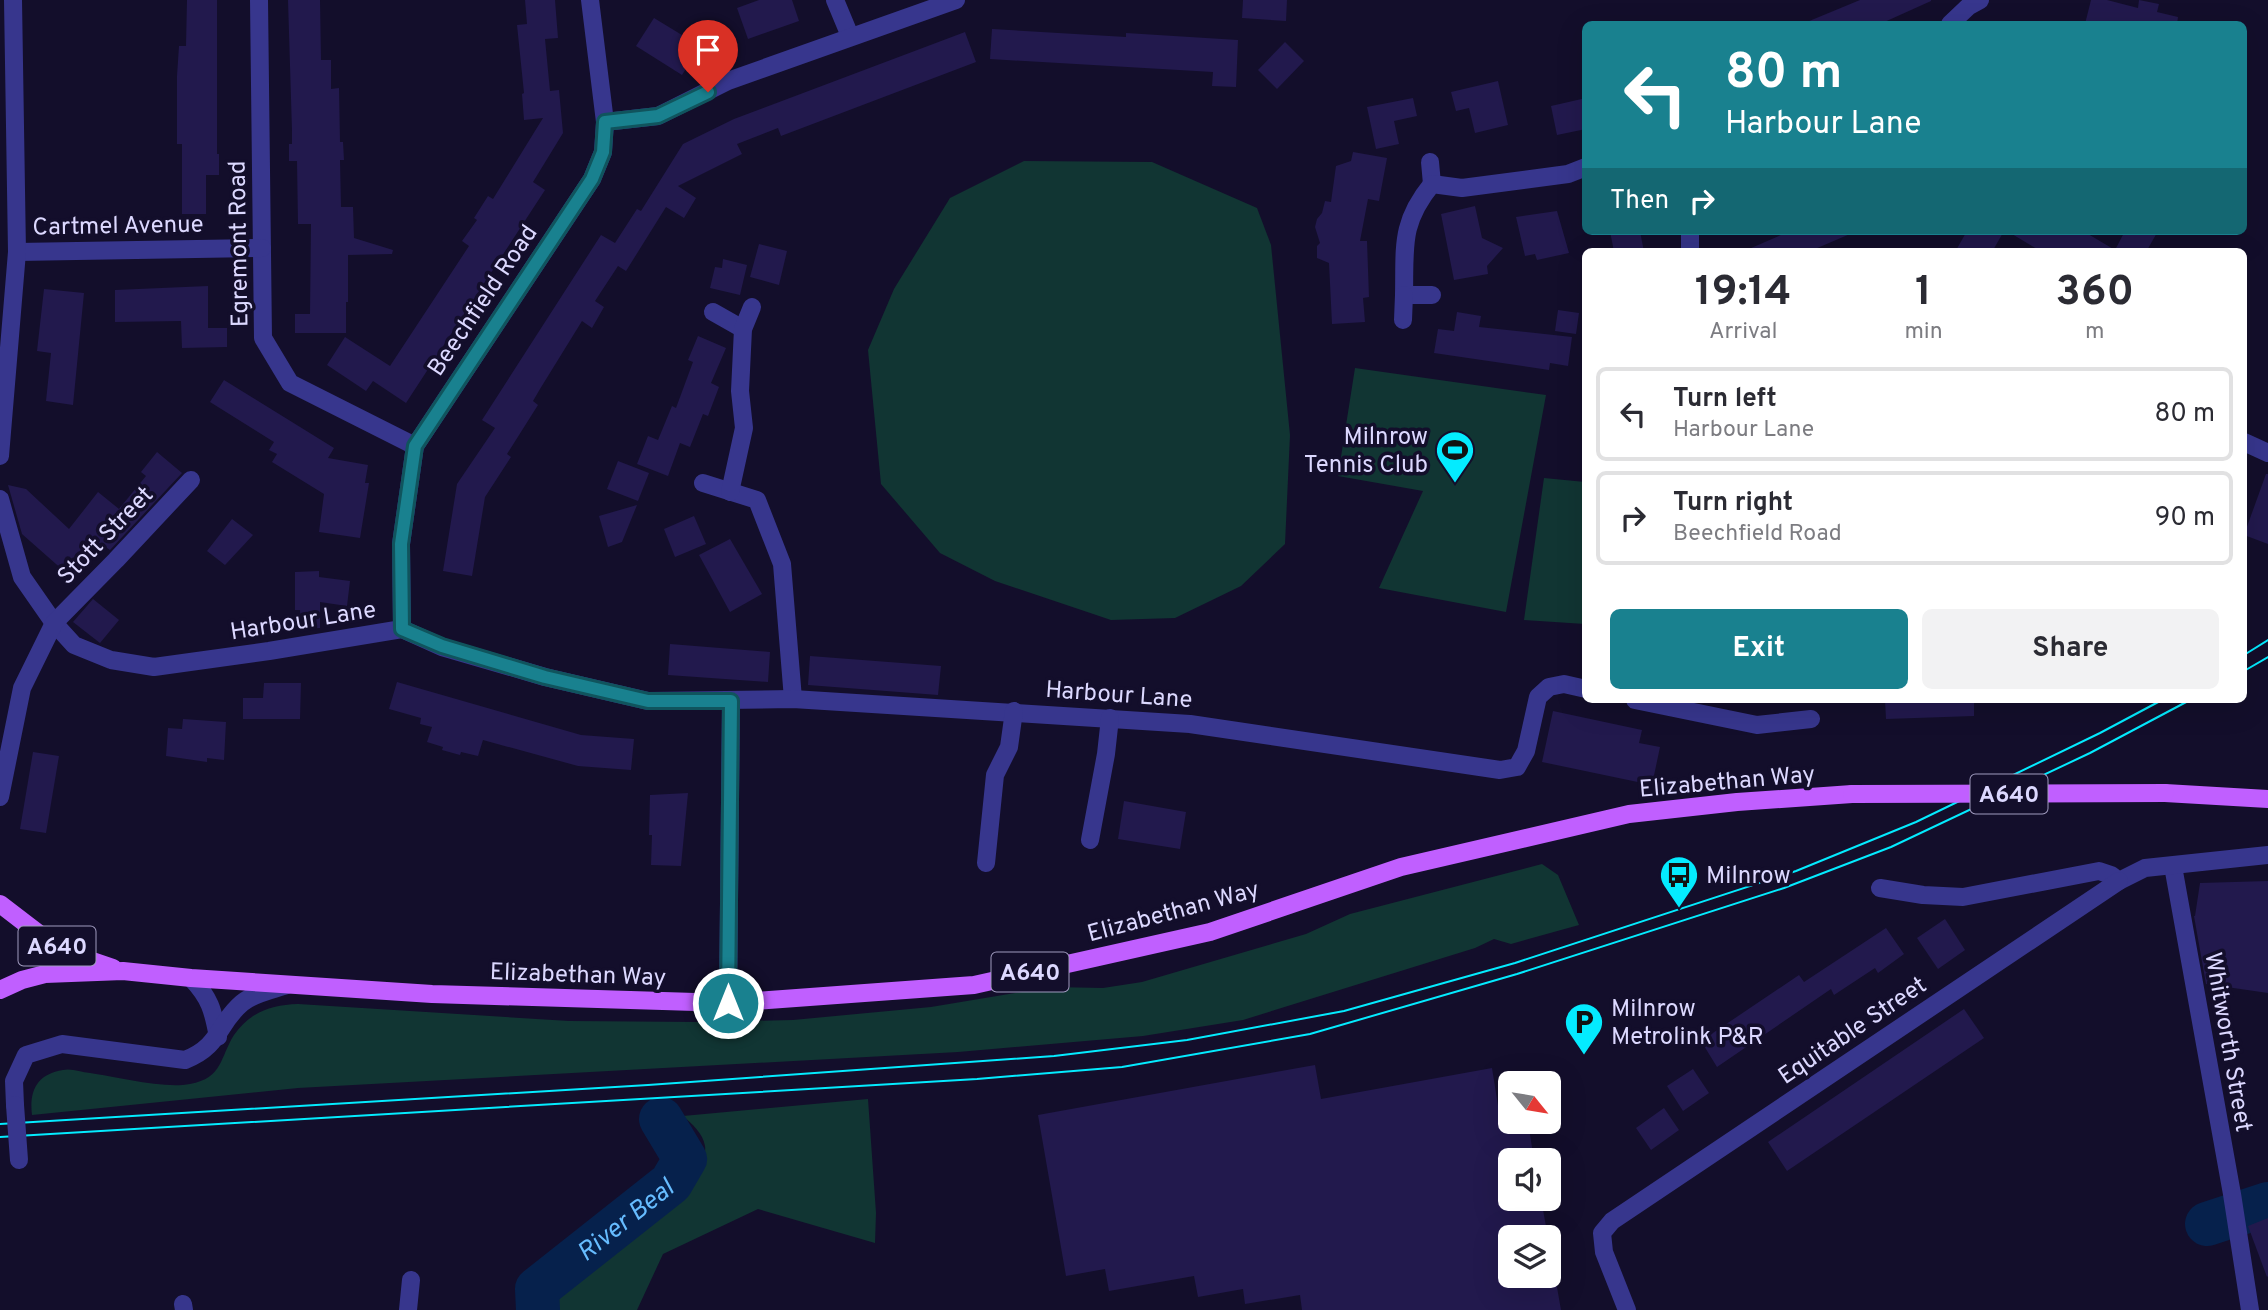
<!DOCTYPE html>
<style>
body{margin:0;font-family:Overpass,sans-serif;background:#f2f2f3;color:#2b2b33;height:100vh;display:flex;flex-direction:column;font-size:26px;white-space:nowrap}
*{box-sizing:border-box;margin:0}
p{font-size:23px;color:#7c7c81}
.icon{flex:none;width:38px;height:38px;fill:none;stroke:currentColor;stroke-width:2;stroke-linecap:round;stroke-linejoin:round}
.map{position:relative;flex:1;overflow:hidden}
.side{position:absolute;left:1582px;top:248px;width:665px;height:455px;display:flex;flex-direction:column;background:#fff;border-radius:10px;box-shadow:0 7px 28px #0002}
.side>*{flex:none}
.hud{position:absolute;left:1582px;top:21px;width:665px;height:214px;border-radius:10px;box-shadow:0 7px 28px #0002;background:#19818f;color:#fff;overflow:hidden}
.needle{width:46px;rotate:120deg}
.controls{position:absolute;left:1498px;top:1071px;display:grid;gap:14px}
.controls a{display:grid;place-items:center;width:63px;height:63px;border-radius:10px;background:#fff;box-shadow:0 7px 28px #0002;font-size:35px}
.pin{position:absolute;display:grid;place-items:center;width:60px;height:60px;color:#fff;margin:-72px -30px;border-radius:50% 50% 50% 0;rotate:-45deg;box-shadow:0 0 7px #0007}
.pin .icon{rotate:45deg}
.me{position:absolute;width:77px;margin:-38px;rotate:0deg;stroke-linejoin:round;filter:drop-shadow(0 0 5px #0008)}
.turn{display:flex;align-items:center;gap:24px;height:147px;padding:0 28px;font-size:32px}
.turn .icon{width:91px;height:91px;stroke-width:2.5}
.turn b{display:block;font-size:49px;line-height:60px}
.then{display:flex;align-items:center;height:66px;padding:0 28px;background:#0003;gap:14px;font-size:26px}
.eta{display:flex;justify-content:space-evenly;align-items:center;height:119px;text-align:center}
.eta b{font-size:42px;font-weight:700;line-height:49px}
.primary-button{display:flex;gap:14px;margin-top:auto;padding:14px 28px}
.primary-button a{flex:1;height:80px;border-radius:10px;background:#19818f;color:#fff;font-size:28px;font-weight:700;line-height:80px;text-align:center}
.primary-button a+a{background:#f2f2f3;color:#2b2b33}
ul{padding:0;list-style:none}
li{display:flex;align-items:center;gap:21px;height:94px;margin:0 14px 10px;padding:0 14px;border:4px solid #e1e1e2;border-radius:10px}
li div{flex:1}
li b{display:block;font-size:26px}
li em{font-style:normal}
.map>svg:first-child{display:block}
.green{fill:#113533}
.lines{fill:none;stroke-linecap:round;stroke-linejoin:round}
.river{stroke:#06214c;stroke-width:44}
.building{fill:#22194d}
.street{stroke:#37368d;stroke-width:18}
.primary{stroke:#c05fff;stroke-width:18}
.tram{stroke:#04ebff;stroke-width:2}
.street-bridge{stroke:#37368d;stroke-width:18}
.primary-bridge{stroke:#c05fff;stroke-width:18}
.route-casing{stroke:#10545d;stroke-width:18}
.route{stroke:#19818f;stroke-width:12}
.labels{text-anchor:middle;stroke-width:7;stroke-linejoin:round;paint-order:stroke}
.shield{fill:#130e2b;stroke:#a09bbf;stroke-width:2}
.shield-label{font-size:23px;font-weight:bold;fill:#dcd8ff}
.street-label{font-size:24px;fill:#dcd8ff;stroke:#130e2b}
.poi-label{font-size:24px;fill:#dcd8ff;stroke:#130e2b;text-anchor:start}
.water-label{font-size:26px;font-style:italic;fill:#66bcff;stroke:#130e2b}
</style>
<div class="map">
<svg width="2268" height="1310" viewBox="0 0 2268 1310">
<rect width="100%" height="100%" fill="#130e2b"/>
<!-- green -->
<g class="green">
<polygon points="1024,161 1152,162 1257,208 1271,245 1290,435 1285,544 1241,586 1175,618 1111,620 995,581 940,553 881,484 868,350 894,289 950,198"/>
<polygon points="1355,368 1546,395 1506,612 1379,588 1423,491 1338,476"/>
<polygon points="1544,478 1585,482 1585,624 1524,620"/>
<path d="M1542 864 1558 875 1579 925 1511 944 1494 939 1475 948 1243 1020 1143 1036 958 1052 298 1088 32 1115C29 1091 37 1074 63 1070 71 1068 81 1072 90 1073 117 1077 164 1089 190 1084 223 1078 220 1057 234 1035 250 1012 271 1005 298 1004L569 1021 696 1022 793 1020 931 1007 1052 987 1103 988 1142 982 1306 934 1350 914Z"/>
<path d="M868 1099 876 1213 875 1243 758 1209 663 1254 637 1310H546L545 1304 552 1289C585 1266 711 1188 705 1146 703 1133 692 1124 683 1116Z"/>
</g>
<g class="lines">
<!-- river -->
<g class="river">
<polyline points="2207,1224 2268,1204"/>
<path id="s1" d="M538 1310 537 1289 671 1183 685 1159 661 1119"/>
</g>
</g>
<!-- building -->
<g class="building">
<polygon points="187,0 217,0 217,154 219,154 219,175 206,175 206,214 182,214 182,144 177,144 177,76 179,46 186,46"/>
<polygon points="288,0 320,0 321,60 331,60 331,89 339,88 340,142 343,142 344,160 340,160 341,207 353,207 354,238 393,250 392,254 348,255 348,302 346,302 346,333 295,333 295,314 310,314 311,224 298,224 297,161 289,161 289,144 292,144 292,131"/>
<polygon points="525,0 555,0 558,38 545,39 550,91 559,90 563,133 533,182 545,190 406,403 373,381 366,391 327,365 345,337 390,366 469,246 462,241 477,220 474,218 488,196 493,199 543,118 524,120 522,94 524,93 517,25 527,24"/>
<polygon points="759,0 792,0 799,21 748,39 737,8"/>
<polygon points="1243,0 1287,0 1286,21 1242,18"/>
<polygon points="1860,0 1931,0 1931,1 1880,24 1802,24"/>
<polygon points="2091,0 2107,0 2138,8 2139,0 2159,4 2157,12 2178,17 2177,24 2085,24"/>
<polygon points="654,18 700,46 682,75 636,46"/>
<polygon points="992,29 1126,37 1126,33 1238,40 1236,87 1212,86 1213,72 990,59"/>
<polygon points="965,32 976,62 781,136 778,128 737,144 742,154 678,186 696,198 684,218 666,207 626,271 618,266 595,301 604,307 592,328 582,321 540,389 533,401 538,405 507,454 511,457 485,497 472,576 443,571 457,484 495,428 482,420 601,235 615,243 637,209 641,211 683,144 734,119"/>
<polygon points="1285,42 1304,61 1277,89 1258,70"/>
<polygon points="1498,81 1508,125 1475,133 1469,108 1456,111 1451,92"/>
<polygon points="1413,98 1417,116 1394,121 1399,144 1376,149 1367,107"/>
<polygon points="1586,98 1586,129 1557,135 1551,106"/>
<polygon points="1353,152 1387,158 1379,201 1368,199 1360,241 1367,241 1369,297 1363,298 1365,322 1332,324 1329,263 1317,258 1317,246 1320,243 1315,227 1317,219 1322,213 1325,201 1331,202 1336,166 1351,161"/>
<polygon points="1475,206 1482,238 1503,248 1487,266 1488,274 1454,280 1441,214"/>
<polygon points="1557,211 1569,253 1537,260 1535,254 1525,256 1516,217"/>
<polygon points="1610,231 1640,231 1644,252 1614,252"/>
<polygon points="1790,231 1857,231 1808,252 1742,252"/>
<polygon points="1967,231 2004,231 1992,252 1955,252"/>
<polygon points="2007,231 2083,231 2115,250 2125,231 2158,231 2146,252 2042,252"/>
<polygon points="759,244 787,251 779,285 750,277"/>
<polygon points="723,259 747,265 740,295 710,288 715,267 722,268"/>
<polygon points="208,286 208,328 227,328 227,347 182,348 181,321 115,322 115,290"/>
<polygon points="44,289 84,293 73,405 46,401 51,353 37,351"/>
<polygon points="1558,310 1579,313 1576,334 1555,331"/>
<polygon points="1457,312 1481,316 1479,327 1572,337 1568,366 1550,363 1549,370 1434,353 1438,329 1454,331"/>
<polygon points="698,336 726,348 711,383 719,387 708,416 703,414 690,447 680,443 668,476 637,464 648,436 658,440 672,406 676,408 693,362 688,360"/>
<polygon points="224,380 334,448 328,458 368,465 365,483 369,483 360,538 319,532 324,494 272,462 277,454 269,450 274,442 210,402"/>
<polygon points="157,452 182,473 110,550 103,545 73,579 22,534 8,485 26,489 69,529 98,492 119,509 146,476 141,472"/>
<polygon points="618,461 649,473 638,501 607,489"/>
<polygon points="2266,474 2268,474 2268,544 2244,535"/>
<polygon points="637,505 622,542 608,547 599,516"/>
<polygon points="694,516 706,544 675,557 664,529"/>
<polygon points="232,519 253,535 225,565 207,551"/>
<polygon points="730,539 762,594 730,612 699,555"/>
<polygon points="319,571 319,577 350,581 347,606 320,602 320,628 301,629 300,610 295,610 295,572"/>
<polygon points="93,599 119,620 100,643 73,622"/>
<polygon points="670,644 770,652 768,682 668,675"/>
<polygon points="810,656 941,666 938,695 808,685"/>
<polygon points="397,682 581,735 634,739 631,770 578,766 483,740 478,756 461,752 460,755 442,750 443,747 427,742 432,727 420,724 421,718 389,709"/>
<polygon points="264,683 301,683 300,719 243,719 243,698 263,698"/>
<polygon points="1885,700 1974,700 1974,716 1886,719"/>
<polygon points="1553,711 1642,730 1639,743 1660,747 1652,785 1542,762"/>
<polygon points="183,719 226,722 224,760 207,758 207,762 166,756 168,728 182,729"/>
<polygon points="33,752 59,756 46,833 20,829"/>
<polygon points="688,793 681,866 651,865 652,835 649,835 650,795"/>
<polygon points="1124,801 1186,812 1180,849 1118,839"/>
<polygon points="2268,881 2268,993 2206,984 2194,916 2195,916 2200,883"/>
<polygon points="1945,919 1965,950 1938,969 1917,938"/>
<polygon points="1886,928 1904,954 1878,973 1875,968 1834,995 1831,989 1717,1067 1701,1041 1799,975 1804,982"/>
<polygon points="1964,1009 1984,1038 1787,1171 1768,1142"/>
<polygon points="1315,1065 1321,1099 1492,1068 1499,1112 1510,1110 1510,1122 1528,1122 1534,1160 1510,1160 1510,1199 1541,1199 1548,1237 1510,1237 1510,1276 1555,1276 1561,1310 1302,1310 1300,1295 1245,1304 1243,1289 1198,1297 1194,1276 1109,1291 1105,1269 1066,1276 1038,1115"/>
<polygon points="1693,1069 1709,1093 1683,1111 1667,1086"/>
<polygon points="1664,1108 1679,1130 1651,1150 1636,1128"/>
<polygon points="2268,1218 2268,1276 2267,1277 2248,1226"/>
</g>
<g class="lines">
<!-- street -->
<g class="street">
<polyline points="259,0 263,338 290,383 415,446"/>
<polyline points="835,0 850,36"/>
<polyline points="1950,24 1969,6 1980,0"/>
<polyline points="605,122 658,116 728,81 956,0"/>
<polyline points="1430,162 1432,184"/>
<polyline points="17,252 262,248"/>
<polyline points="1690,252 1690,231"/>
<path d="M1432 295H1404C1405 247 1400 223 1432 184L1462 188 1568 174 1586 167"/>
<polyline points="713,312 743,329"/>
<polyline points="1403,320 1404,295"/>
<polyline points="2244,442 2268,453"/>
<polyline points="0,456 17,252 13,0"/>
<polyline points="703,483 757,500 782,564 793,699"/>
<polyline points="730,492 744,428 740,391 743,329 752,307"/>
<polyline points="0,499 22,577 54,623 74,645 111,660 154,667 269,651 402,629 442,647 545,677 648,701 793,699 1190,724 1500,770 1517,767 1526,751 1538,697 1549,687 1564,684 1586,689"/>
<polyline points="402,629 401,544 415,446 592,179 603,152 605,122 590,0"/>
<polyline points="1635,700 1757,725 1811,719"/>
<polyline points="0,797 22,688 54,623 116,560 191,480"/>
<polyline points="1090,840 1106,754 1110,718"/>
<polyline points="986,863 995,775 1009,747 1014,711"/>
<polyline points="2173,866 2232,1194 2250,1310"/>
<polyline points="1880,888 1923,895 1963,897 2099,871 2111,875 2119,881 2145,868 2268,855"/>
<path d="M191 978C210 998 213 1010 218 1037"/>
<polyline points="728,1003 731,701"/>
<path d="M15 1105 14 1081 26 1055 62 1044 185 1060C221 1046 217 1024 242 1003 254 993 272 990 287 985"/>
<polyline points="183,1304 184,1310"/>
<polyline points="408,1310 411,1280"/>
<polyline points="1627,1310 1604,1252 1602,1233 1612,1221 2119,881"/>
</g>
<!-- primary -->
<g class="primary">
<polyline points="2165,793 2268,799"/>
<polyline points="0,904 47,940 69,953 113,968"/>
<polyline points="0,990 22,980 45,974 123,971 191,978 432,994 728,1003 974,985 1210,932 1401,867 1629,814 1737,802 1852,794"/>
</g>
<!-- tram -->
<g class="tram">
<polyline points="2244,655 2268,640"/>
<polyline points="2244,671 2268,657"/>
<polyline points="0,1124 648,1085 1054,1056 1187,1040 1344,1011 1515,963 1796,871 1916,822 2100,733 2162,700"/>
<polyline points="0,1137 977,1079 1122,1067 1310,1034 1517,974 1784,888 1891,847 2090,753 2190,700"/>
</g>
<!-- street-bridge -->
<polyline class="street-bridge" points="15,1105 19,1160"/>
<!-- primary-bridge -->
<polyline class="primary-bridge" points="1852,794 2165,793"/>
</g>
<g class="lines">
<!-- route casing -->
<g class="route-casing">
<polyline id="route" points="708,92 658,116 605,122 603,152 592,179 415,446 401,544 402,629 442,646 545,677 648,701 731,701 728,1003"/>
</g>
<!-- route -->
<use href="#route" class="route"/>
</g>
<!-- icons -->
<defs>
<g id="stadium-pin" transform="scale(2.0125)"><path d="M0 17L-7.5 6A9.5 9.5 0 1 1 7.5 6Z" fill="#04ebff" stroke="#130e2b"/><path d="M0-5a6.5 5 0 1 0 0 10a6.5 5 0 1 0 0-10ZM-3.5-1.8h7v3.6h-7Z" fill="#111"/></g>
<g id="bus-pin" transform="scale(2.0125)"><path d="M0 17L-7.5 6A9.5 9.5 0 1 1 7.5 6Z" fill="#04ebff" stroke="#130e2b"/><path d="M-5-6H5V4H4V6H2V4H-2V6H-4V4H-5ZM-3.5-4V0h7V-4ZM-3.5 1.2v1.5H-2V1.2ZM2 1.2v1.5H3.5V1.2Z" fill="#111"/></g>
<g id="parking-pin" transform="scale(2.0125)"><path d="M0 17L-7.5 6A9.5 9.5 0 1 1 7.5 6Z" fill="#04ebff" stroke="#130e2b"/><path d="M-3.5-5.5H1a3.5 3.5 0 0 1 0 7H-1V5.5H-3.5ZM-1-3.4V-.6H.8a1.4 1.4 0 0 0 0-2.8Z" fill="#111"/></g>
</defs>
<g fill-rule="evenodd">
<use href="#stadium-pin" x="1455" y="450"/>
<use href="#bus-pin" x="1679" y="875"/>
<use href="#parking-pin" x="1584" y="1022"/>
</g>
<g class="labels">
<!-- shield labels -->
<g class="shield">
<rect x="1970.5" y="774.5" width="77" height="39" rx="5"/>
<rect x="18.5" y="926.5" width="77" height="39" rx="5"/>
<rect x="991.5" y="952.5" width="77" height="39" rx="5"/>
</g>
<g class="shield-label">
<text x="2009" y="802">A640</text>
<text x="57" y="954">A640</text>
<text x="1030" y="980">A640</text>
</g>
<!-- street labels -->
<g class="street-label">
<text transform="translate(118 225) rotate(-1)" y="8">Cartmel Avenue</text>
<text transform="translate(238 244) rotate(-91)" y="8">Egremont Road</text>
<text transform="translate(482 300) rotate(-56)" y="8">Beechfield Road</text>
<text transform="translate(105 535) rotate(-46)" y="8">Stott Street</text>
<text transform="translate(303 620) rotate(-9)" y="8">Harbour Lane</text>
<text transform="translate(1119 694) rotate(4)" y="8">Harbour Lane</text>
<text transform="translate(1727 781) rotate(-5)" y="8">Elizabethan Way</text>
<text transform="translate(1173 911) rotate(-15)" y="8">Elizabethan Way</text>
<text transform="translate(578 974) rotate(2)" y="8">Elizabethan Way</text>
<text transform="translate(1852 1030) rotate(-34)" y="8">Equitable Street</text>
<text transform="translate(2229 1042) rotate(80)" y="8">Whitworth Street</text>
</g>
<!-- poi labels -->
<g class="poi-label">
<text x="1428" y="444" text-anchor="end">Milnrow<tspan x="1428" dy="28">Tennis Club</tspan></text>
<text x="1706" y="883">Milnrow</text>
<text x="1611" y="1016">Milnrow<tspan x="1611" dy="28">Metrolink P&amp;R</tspan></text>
</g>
<!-- water labels -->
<g class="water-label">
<text dy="9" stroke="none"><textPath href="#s1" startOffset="133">River Beal</textPath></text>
</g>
</g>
</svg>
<div class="controls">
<a><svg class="needle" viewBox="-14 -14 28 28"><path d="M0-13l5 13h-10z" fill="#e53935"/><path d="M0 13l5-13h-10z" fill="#7c7c81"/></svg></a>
<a><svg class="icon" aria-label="sound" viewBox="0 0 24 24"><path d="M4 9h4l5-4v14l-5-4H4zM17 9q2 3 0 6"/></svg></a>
<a><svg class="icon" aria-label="layers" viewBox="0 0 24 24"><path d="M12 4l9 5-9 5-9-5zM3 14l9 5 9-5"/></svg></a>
</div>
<div class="pin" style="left:708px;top:92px;background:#d93025"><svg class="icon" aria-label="arrive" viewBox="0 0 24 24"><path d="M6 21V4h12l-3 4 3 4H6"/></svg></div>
<svg class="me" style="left:728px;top:1003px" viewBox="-20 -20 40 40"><circle r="17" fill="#19818f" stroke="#fff" stroke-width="3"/><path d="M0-11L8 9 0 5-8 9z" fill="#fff"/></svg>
<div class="hud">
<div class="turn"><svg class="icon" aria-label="left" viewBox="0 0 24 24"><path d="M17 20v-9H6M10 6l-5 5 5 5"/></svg><div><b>80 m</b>Harbour Lane</div></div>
<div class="then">Then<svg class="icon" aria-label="right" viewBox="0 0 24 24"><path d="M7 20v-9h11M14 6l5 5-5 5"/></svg></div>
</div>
<section class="side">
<div class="eta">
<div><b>19:14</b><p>Arrival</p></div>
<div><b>1</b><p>min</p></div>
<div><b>360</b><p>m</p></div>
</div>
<ul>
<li><svg class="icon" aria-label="left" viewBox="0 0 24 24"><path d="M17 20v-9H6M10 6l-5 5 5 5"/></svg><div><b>Turn left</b><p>Harbour Lane</p></div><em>80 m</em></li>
<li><svg class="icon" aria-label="right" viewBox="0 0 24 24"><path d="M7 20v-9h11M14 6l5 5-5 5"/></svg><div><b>Turn right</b><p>Beechfield Road</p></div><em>90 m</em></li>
</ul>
<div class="primary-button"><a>Exit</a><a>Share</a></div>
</section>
</div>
